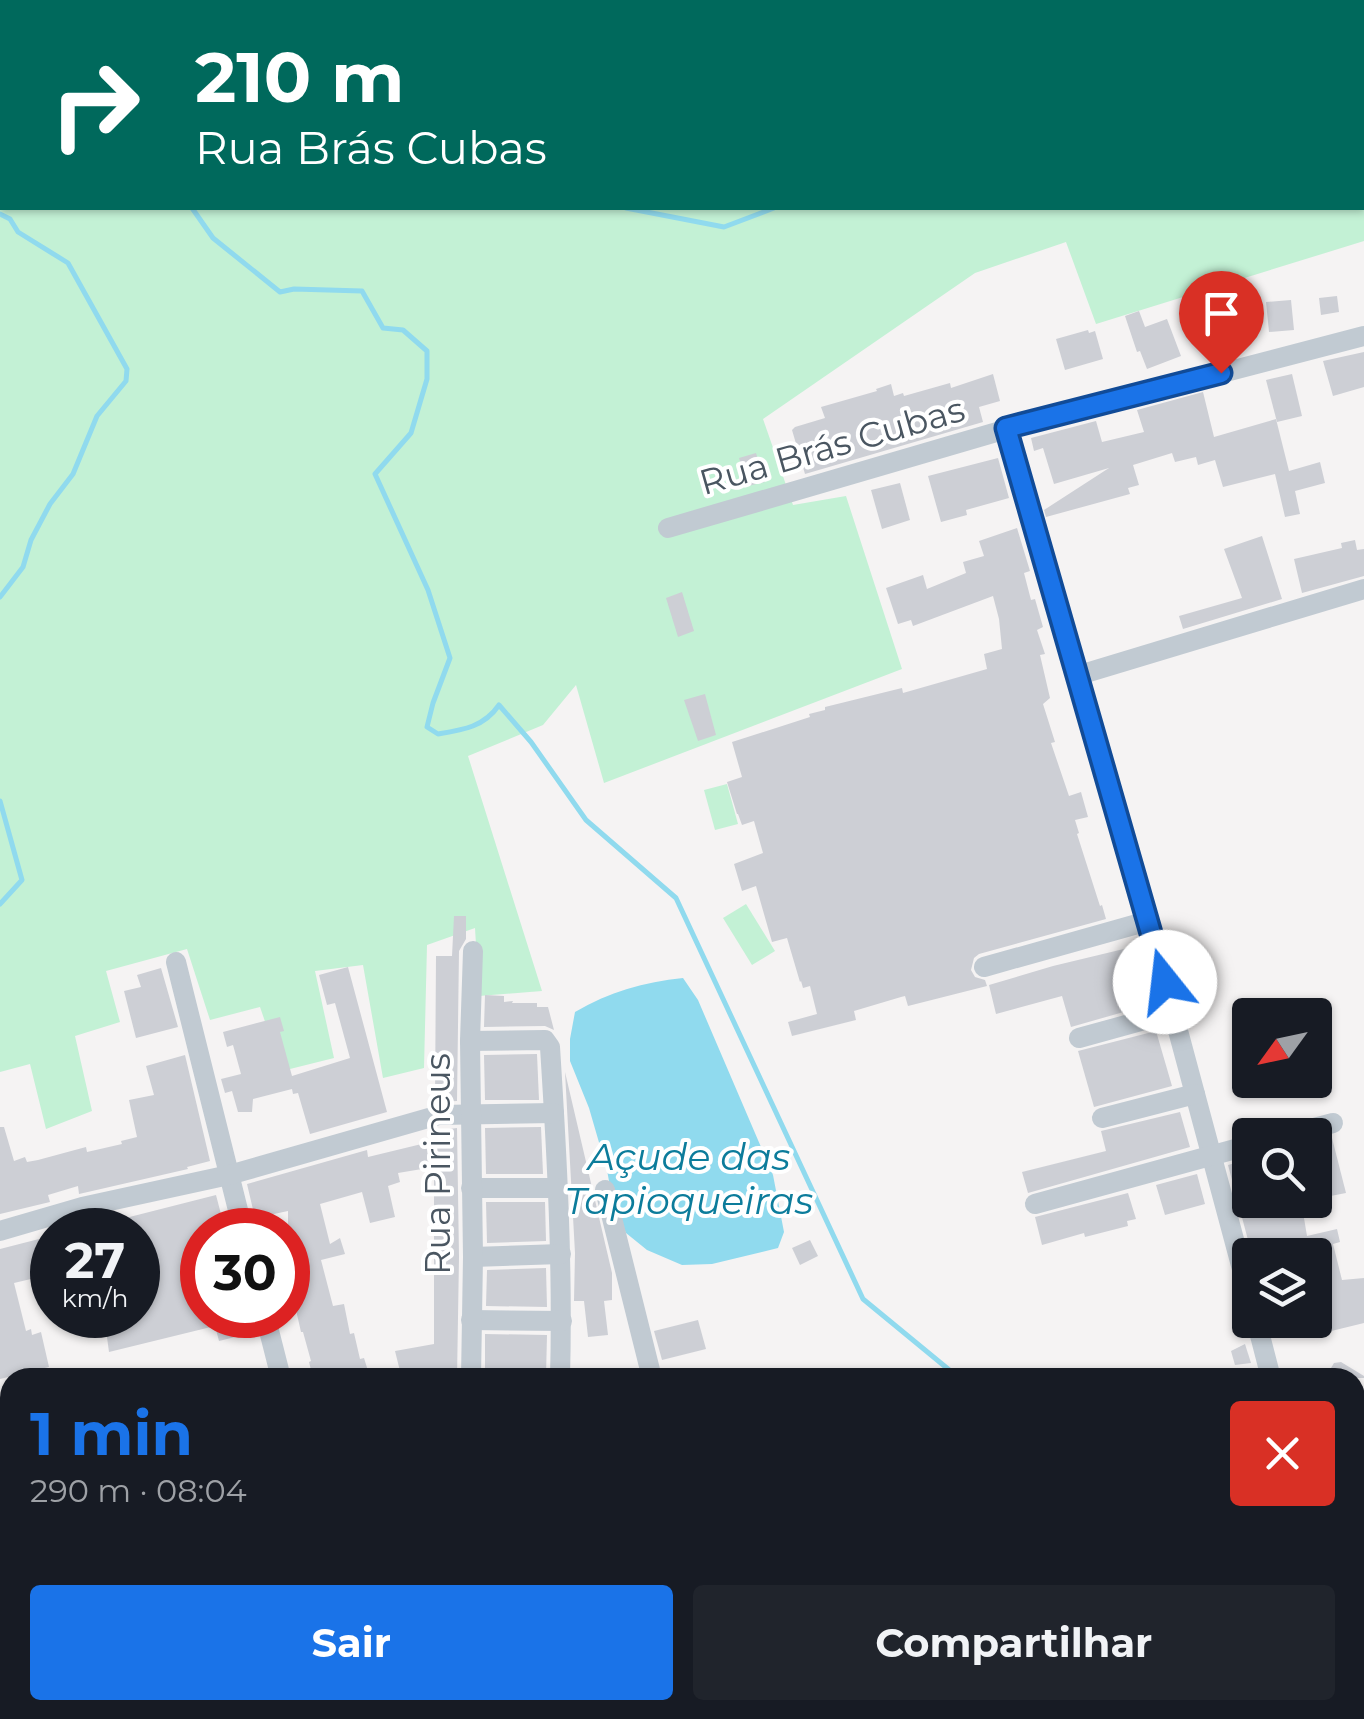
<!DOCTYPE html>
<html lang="pt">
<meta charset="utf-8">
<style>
body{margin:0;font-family:Montserrat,sans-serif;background:#20242c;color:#f1f3f6;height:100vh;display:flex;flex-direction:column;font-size:38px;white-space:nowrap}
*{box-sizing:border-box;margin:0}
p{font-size:32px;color:#9ea1a6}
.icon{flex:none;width:55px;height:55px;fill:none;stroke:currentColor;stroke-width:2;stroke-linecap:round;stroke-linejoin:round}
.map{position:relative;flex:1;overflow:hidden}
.side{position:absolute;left:0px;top:1368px;width:1365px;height:352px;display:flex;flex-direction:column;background:#171b24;border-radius:30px 30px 0 0;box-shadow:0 2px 8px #0004}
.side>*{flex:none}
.hud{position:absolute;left:0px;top:0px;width:1365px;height:210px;box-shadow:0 2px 8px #0004;background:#00695c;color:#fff;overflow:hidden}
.needle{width:65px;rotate:237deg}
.tools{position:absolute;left:1232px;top:998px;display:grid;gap:20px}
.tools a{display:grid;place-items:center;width:100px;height:100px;border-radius:10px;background:#171b24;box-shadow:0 2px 8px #0004;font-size:50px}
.speed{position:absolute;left:30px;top:1208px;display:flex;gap:20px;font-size:50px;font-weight:700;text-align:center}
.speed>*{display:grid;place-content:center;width:130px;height:130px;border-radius:50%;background:#171b24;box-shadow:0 2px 8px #0004;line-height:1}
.speed small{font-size:25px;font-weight:400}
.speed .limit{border:15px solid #d22;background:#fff;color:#111}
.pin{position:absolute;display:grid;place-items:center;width:85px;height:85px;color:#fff;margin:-102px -42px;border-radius:50% 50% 50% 0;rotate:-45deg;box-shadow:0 0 10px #0007}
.pin .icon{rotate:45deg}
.me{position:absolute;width:110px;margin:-55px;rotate:344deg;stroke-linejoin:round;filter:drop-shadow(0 0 8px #0008)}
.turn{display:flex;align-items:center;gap:35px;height:210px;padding:0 30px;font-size:45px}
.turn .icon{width:130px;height:130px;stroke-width:2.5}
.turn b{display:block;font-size:70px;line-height:85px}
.round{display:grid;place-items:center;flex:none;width:105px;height:105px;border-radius:10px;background:#20242c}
.head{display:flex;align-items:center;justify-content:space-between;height:170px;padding:0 30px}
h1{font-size:60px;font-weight:700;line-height:75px;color:#1a73e8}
.button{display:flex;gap:20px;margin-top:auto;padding:20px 30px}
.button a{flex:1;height:115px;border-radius:10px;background:#1a73e8;color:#fff;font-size:40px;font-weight:700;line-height:115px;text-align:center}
.button a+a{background:#20242c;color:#f1f3f6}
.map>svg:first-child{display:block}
.green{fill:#c3f1d5;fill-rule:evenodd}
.water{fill:#90daee}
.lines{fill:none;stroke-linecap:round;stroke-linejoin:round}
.stream{stroke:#90daee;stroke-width:5}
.building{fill:#cdcfd5}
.street{stroke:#c1cad2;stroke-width:20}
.primary{stroke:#b3c2d1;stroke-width:32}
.route-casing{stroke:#114b97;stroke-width:25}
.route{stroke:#1a73e8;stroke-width:18}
.labels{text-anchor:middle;stroke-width:8;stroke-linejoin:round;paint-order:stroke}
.street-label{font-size:35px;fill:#4a5661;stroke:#fff}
.water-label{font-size:38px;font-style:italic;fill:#0c7c9b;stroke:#fff}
</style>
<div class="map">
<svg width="1364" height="1719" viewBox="0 0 1364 1719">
<rect width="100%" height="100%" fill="#f5f3f3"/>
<!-- green -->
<g class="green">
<path d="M0 0H1364V241L1096 324 1066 242 975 273 763 419 793 505 846 496 902 669 604 783 576 685 543 725 468 756 542 991 479 996 475 928 427 945 424 1068 383 1078 363 965 315 971 334 1058 282 1071 260 1007 210 1020 187 949 106 971 120 1022 75 1036 92 1111 46 1129 30 1064 0 1072ZM2 2H1362V208H2Z"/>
<polygon points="727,784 738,824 715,830 704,790"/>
<polygon points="746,904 775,951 752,965 723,918"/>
</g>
<!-- water -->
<path class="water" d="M683 978 698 1000 773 1175 784 1232 778 1248 712 1264 682 1265 647 1250 626 1233 614 1209 607 1170 589 1108 570 1061V1039L575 1012C609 992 644 982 683 978Z"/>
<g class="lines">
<!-- stream -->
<g class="stream">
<polyline points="1362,150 1364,150"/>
<polyline points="0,195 2,193"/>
<path d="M192 208 213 238 280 292 294 289 362 291 383 328 403 330 427 351V379L411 433 375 474 428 590 450 658 433 703 427 727 438 734C463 730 484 727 499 705L531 742 586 820 676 898 863 1299 959 1378"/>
<polyline points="626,208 724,227 774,208"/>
<polyline points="0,214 10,219 18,232 68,263 127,369 126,381 97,416 73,474 50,504 31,540 23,567 0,597"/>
<polyline points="0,801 22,880 0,904"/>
<polyline points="1167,1710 1170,1719"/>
</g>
</g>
<!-- building -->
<g class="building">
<polygon points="1337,296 1339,312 1321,315 1319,298"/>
<polygon points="1291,300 1294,330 1269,332 1266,302"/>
<polygon points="1139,311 1145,327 1167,319 1181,356 1147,369 1140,351 1137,352 1125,316"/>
<polygon points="1088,330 1089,333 1095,331 1103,359 1065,370 1056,339"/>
<polygon points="1364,352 1364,387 1333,396 1323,361"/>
<polygon points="993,374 1000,401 979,407 983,422 805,474 792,430 795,427 825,418 821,407 877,391 876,389 891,384 894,396 903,393 904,396 950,383 951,388"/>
<polygon points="1292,374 1302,416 1277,422 1266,380"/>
<polygon points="1203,392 1214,437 1276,419 1289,471 1320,462 1325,483 1295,491 1300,514 1285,517 1275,474 1223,487 1215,460 1198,465 1196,457 1175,462 1172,453 1133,465 1139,485 1128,488 1130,494 1046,517 1044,510 1109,468 1054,484 1043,448 1034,451 1031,438 1096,421 1102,442 1144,432 1137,410"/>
<polygon points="756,453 765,482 748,486 739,458"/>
<polygon points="998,458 1009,498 966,510 967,515 941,522 928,476"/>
<polygon points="900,483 910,520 882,529 871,490"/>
<polygon points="1017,528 1030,571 1024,573 1031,600 1035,599 1043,627 1037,630 1045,654 1040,655 1050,698 1043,704 1055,742 1051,743 1069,796 1081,792 1088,817 1075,820 1079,833 1077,834 1100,906 1102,905 1106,919 979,954 974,958 971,970 975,977 985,980 987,986 908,1006 905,996 901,997 854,1011 856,1020 792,1036 788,1022 817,1014 810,986 803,988 801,981 800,982 787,938 772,942 756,886 742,891 734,864 763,853 754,821 742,825 738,814 737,814 727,782 742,777 732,742 810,717 809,714 825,710 825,707 902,688 903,693 987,669 984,654 1002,649 999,619 993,596 913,626 911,620 898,624 886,588 923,575 927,589 966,573 963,562 984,556 979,541"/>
<polygon points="1262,536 1282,599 1183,629 1179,616 1242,598 1224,549"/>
<polygon points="1355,540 1357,550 1364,549 1364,576 1302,593 1294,559 1342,548 1341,543"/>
<polygon points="682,592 694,631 678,637 666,598"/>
<polygon points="705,694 716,735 698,741 684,700"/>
<polygon points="454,916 466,916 466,939 459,951 457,1101 435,1102 436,956 452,956"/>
<polygon points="1132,947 1148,1005 1071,1027 1062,996 996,1014 989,985 1053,966"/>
<polygon points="348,967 387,1112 310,1134 298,1093 293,1094 292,1089 253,1099 252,1112 238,1112 232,1091 225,1093 221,1079 241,1074 233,1045 227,1047 223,1032 280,1017 284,1031 280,1032 292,1076 350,1058 335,1003 327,1005 319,975"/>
<polygon points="161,968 178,1027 136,1038 124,991 141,987 137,975"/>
<polygon points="485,995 504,996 504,1002 513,1001 512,1003 537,1003 537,1007 548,1007 554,1030 545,1026 484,1027"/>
<polygon points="1156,1031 1172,1086 1094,1107 1078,1051"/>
<polygon points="537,1054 539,1100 485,1100 484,1055"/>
<polygon points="185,1055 210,1161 187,1167 188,1169 79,1194 78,1186 48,1195 50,1202 0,1214 0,1127 4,1127 14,1161 25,1157 27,1162 38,1160 86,1147 87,1152 122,1144 121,1141 137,1137 129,1100 154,1095 146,1066"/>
<polygon points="565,1072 612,1273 612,1300 604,1301 608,1335 588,1337 584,1301 574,1301 575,1253"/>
<polygon points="1180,1112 1190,1147 1028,1193 1022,1172 1106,1151 1101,1131"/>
<polygon points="541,1127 543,1174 486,1174 485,1128"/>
<polygon points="457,1128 459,1257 457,1378 404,1378 403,1370 400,1371 395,1351 434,1344 434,1167 398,1173 400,1182 388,1186 395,1217 370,1223 362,1192 320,1204 330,1244 340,1238 345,1254 321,1260 333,1306 344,1304 350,1334 354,1333 360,1359 364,1358 368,1371 354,1374 355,1378 313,1378 309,1362 311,1361 303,1332 301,1332 288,1275 288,1211 255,1218 247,1184 367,1150 368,1157 434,1141 434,1131"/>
<polygon points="1332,1138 1346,1193 1315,1199 1315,1142"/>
<polygon points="1250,1159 1250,1200 1301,1200 1307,1236 1337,1229 1340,1242 1333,1244 1342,1280 1364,1278 1364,1323 1315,1335 1315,1255 1252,1255 1228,1165"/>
<polygon points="1197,1174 1205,1204 1165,1215 1156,1185"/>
<polygon points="1128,1193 1136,1219 1127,1221 1128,1226 1085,1237 1084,1233 1042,1245 1035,1217"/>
<polygon points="216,1195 222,1218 206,1222 208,1230 202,1230 202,1315 248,1315 255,1332 219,1341 215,1326 109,1352 104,1315 138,1315 138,1230 103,1230 102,1224"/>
<polygon points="486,1202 545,1202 546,1241 487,1243"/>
<polygon points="39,1239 40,1242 52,1239 52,1274 14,1283 26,1331 31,1329 32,1335 41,1332 49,1367 0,1379 0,1249"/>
<polygon points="810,1240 818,1256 800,1265 792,1248"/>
<polygon points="546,1268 547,1307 486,1306 487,1270"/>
<polygon points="698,1320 706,1349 662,1360 654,1331"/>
<polygon points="485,1334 547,1335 546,1376 485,1375"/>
<polygon points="1245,1344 1251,1363 1235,1365 1231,1351"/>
<polygon points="1341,1362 1364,1376 1364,1378 1325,1378 1334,1363"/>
</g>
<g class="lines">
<!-- street -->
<g class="street">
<polyline points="1007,429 1173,1012 1250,1299"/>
<polyline points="668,528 1007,429 1364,336"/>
<polyline points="1076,676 1364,589"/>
<polyline points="176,962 243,1230"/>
<polyline points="984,967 1148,921"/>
<polyline points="1079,1038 1173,1012"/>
<path d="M470 1041 545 1040 550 1047C557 1157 563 1267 560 1378"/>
<polyline points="1102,1118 1195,1094"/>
<polyline points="1288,1135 1333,1123"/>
<polyline points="471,1188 557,1188"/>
<polyline points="605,1190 652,1378"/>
<polyline points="1035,1204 1250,1145"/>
<polyline points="0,1231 82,1207 229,1175 439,1115 554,1113"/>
<polyline points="473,1257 561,1254"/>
<polyline points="265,1315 281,1378"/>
<polyline points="471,1320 562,1321"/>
<polyline points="1256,1320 1271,1378"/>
<polyline points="471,1378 473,1257 470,1041 473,951"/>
<polyline points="0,1485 10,1526"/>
<polyline points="367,1710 369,1719"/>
<polyline points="472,1710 472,1719"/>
<polyline points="980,1710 982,1719"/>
<polyline points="1282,1710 1286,1719"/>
<polyline points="558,1719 558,1710"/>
</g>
<!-- primary -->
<g class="primary">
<polyline points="1355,1535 1364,1533"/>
<polyline points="1355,1571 1364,1569"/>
<polyline points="0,1637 10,1640"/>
<polyline points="0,1672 10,1675"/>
<polyline points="124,1710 164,1719"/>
<polyline points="281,1710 329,1719"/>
<polyline points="628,1719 693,1710"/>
<polyline points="804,1719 839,1710"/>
</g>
</g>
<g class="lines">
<!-- route casing -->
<g class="route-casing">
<polyline id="route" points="1165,982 1006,428 1221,373"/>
</g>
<!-- route -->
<use href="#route" class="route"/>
</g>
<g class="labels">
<!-- street labels -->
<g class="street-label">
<text transform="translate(832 446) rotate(-16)" y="12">Rua Brás Cubas</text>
<text transform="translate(438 1164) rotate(-90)" y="12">Rua Pirineus</text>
</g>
<!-- water labels -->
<g class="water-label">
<text x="689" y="1170">Açude das<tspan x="689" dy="44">Tapioqueiras</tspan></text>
</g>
</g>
</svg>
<div class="tools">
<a><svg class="needle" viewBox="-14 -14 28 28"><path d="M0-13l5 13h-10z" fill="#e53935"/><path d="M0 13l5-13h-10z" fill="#9ea1a6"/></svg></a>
<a><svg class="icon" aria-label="search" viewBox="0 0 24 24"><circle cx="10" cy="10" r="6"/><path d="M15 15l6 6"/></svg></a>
<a><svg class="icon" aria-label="layers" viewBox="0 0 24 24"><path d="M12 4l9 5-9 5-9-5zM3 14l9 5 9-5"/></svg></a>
</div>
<div class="speed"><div>27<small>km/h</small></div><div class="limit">30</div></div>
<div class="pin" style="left:1221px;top:373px;background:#d93025"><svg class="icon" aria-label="arrive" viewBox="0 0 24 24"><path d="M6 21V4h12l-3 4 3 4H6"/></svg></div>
<svg class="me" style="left:1165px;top:982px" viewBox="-20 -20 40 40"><circle r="19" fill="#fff"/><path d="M0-13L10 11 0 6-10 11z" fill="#1a73e8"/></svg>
<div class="hud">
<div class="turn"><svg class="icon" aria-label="right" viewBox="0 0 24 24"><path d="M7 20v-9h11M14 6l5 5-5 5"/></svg><div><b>210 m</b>Rua Brás Cubas</div></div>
</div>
<section class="side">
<div class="head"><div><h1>1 min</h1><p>290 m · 08:04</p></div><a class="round" style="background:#d93025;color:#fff"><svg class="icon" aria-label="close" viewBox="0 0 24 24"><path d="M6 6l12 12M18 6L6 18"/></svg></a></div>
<div class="button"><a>Sair</a><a>Compartilhar</a></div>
</section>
</div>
